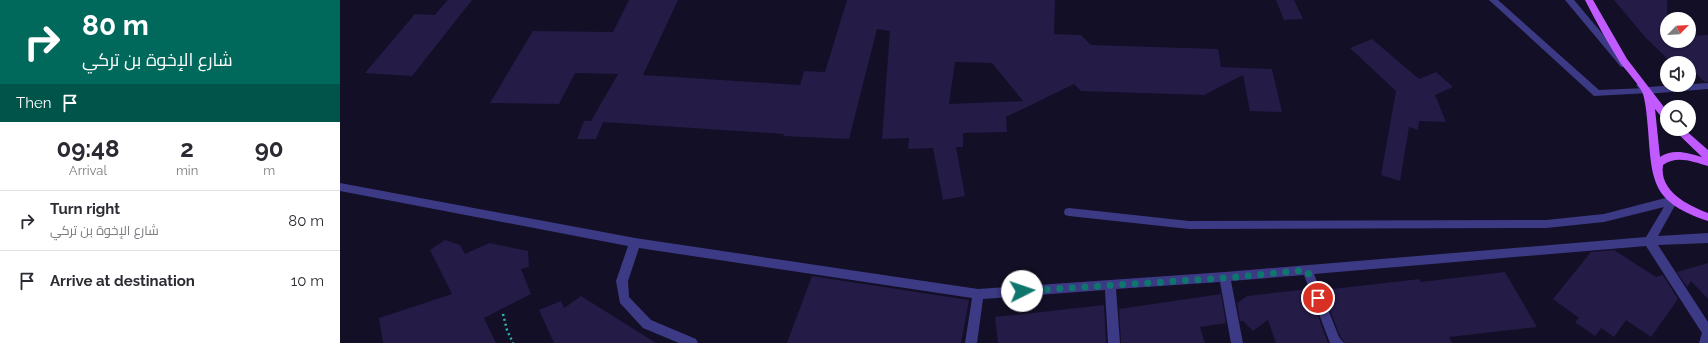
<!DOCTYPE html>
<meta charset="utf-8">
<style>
body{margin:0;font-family:Raleway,Cairo,sans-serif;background:#f7f7f7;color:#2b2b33;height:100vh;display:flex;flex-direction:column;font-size:15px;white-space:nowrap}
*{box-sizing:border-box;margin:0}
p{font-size:13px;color:#7c7c81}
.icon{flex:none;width:22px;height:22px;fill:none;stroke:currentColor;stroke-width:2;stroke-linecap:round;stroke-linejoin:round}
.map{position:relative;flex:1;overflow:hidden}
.side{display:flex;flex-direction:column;background:#fff;width:340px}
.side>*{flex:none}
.banner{background:#00695c;color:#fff;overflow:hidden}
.needle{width:26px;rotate:66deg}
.controls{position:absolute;left:1320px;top:12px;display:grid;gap:8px}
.controls a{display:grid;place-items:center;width:36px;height:36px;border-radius:50%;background:#fff;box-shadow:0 1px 3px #0004;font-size:20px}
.pin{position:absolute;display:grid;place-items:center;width:34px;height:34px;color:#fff;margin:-17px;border:2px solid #fff;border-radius:50%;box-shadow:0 1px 4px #0007}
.me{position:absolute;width:44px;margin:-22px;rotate:86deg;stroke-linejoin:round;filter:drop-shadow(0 0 3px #0008)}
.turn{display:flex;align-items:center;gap:14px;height:84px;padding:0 16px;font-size:18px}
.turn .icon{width:52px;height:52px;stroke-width:2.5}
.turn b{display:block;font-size:28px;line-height:34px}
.then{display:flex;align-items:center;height:38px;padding:0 16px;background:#0003;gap:8px;font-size:15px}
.eta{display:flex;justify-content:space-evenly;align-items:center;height:68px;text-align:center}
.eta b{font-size:24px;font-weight:700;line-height:28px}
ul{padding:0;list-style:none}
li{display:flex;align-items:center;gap:12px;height:60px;padding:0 16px;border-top:1px solid #e1e1e2}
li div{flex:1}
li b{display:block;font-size:15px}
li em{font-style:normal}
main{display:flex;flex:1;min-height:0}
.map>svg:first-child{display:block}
.building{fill:#241b47;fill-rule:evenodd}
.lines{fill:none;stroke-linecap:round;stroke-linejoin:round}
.path{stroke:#2fb8b0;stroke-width:2.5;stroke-dasharray:2 3;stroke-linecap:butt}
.service{fill:#3d3a85;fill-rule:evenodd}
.minor{fill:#3d3a85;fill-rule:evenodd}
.primary{fill:#c25bff;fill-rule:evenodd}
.route{stroke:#0f766e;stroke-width:7;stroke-dasharray:0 12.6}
</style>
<main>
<section class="side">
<div class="banner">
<div class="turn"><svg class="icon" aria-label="right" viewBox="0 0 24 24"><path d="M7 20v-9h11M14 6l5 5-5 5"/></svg><div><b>80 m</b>شارع الإخوة بن تركي</div></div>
<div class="then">Then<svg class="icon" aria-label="arrive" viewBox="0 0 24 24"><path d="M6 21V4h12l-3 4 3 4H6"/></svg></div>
</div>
<div class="eta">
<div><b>09:48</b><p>Arrival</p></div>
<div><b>2</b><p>min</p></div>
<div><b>90</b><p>m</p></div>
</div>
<ul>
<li><svg class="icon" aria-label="right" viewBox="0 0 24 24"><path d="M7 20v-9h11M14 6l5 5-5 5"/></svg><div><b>Turn right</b><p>شارع الإخوة بن تركي</p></div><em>80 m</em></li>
<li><svg class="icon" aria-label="arrive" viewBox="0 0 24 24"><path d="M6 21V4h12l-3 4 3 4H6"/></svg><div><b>Arrive at destination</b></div><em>10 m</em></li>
</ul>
</section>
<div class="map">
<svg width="1368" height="343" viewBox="0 0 1368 343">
<rect width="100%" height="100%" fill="#130f26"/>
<!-- building -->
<g class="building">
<polygon points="108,0 132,0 72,76 25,73 75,14 95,15"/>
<path d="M289 0H338L303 75 460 85 464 71 485 72 507 0H715L714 34 741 35 751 45 878 49 881 67 932 69 942 112 910 111 903 75 864 95 741 91 734 84 666 117 667 132 623 133V147H616L625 196 603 200 593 148 568 149 569 138 542 139 550 31 537 29 509 139 443 136 444 134 263 122 256 139H237L244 121H251L278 74 235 73 219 104 150 103 193 31 273 32ZM615 62 652 63 683 101 609 104Z"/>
<polygon points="936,0 954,0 963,19 944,20"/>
<polygon points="1274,0 1327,0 1327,41 1349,41 1349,36 1368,35 1368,82 1365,82 1349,67 1349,63 1332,63 1306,38"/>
<polygon points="1032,39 1079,79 1096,72 1113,87 1095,95 1106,122 1079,121 1078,130 1069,127 1060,181 1041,175 1056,91 1010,48"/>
<polygon points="105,240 120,245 125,254 149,243 188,251 189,267 181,269 191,294 144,318 156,343 43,343 39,318 112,294 90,250"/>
<polygon points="1274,250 1316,277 1323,275 1338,299 1311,337 1286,320 1274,337 1261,328 1255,336 1235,322 1239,318 1213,299 1251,252"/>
<polygon points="1368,263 1368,299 1351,281 1347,287 1337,272"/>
<polygon points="1165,272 1197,327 1109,337 1112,343 1005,343 1000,336 984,295 992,289 1080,279 1081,282"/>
<polygon points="472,276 629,300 621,343 447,343"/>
<polygon points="968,289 988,343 936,343 928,320 913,331 903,321 900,321 897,303 907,296"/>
<polygon points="881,294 886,323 860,327 865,343 781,343 779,309"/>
<polygon points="241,296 316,343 214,343 199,310 221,301 224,308"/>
<polygon points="764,305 766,343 658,343 655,317"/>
</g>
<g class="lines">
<!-- path -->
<polyline class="path" points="163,314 167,330 173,343"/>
<!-- service -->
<polygon class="service" points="1149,0 1158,0 1259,90 1306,88 1311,91 1309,93 1254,96"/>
<!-- minor -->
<g class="minor">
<polygon points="1225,0 1234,0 1287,63 1288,65 1287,67 1281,67"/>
<polygon points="1301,82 1304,83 1308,87 1368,83 1368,89 1306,94 1303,93 1296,85"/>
<polygon points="0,183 295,238 638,289 885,272 1306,237 1324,207 1264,222 1206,228 849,229 729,216 725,215 724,212 725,209 729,208 849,221 1206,220 1264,214 1333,196 1337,197 1338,200 1318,236 1368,233 1368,243 1318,245 1368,322 1368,343 1359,343 1362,333 1306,246 974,274 999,337 1004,343 990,343 964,275 891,281 903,343 891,343 880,282 776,289 780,343 768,343 765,290 643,299 637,343 625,343 632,298 299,248 288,281 289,297 311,320 356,339 358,343 339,343 303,328 280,303 276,281 288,246 0,191"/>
</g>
<!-- primary -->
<path class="primary" d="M1245 0H1253L1287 59 1327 111V121L1324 120 1315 109 1320 157C1332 148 1349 153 1362 157L1333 129H1344L1368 150V166C1353 162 1337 155 1323 165 1319 191 1347 205 1368 213V221C1312 202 1312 183 1308 129 1307 118 1306 104 1303 94 1300 86 1287 71 1281 64 1268 43 1256 22 1245 0Z"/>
</g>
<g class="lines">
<!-- route -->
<polyline class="route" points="682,291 885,278 967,270 978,298"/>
</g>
</svg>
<div class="controls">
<a><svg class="needle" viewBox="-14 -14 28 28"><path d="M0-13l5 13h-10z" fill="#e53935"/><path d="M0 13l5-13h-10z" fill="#7c7c81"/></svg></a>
<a><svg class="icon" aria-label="sound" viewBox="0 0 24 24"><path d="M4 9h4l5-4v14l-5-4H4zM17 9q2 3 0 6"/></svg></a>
<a><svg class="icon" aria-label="search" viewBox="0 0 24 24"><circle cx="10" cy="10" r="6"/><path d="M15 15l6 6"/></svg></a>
</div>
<div class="pin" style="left:978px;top:298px;background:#d93025"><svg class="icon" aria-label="arrive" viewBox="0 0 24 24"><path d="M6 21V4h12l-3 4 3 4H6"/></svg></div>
<svg class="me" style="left:682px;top:291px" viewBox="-20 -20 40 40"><circle r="19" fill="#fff"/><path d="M0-13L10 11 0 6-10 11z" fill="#0f766e"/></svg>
</div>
</main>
